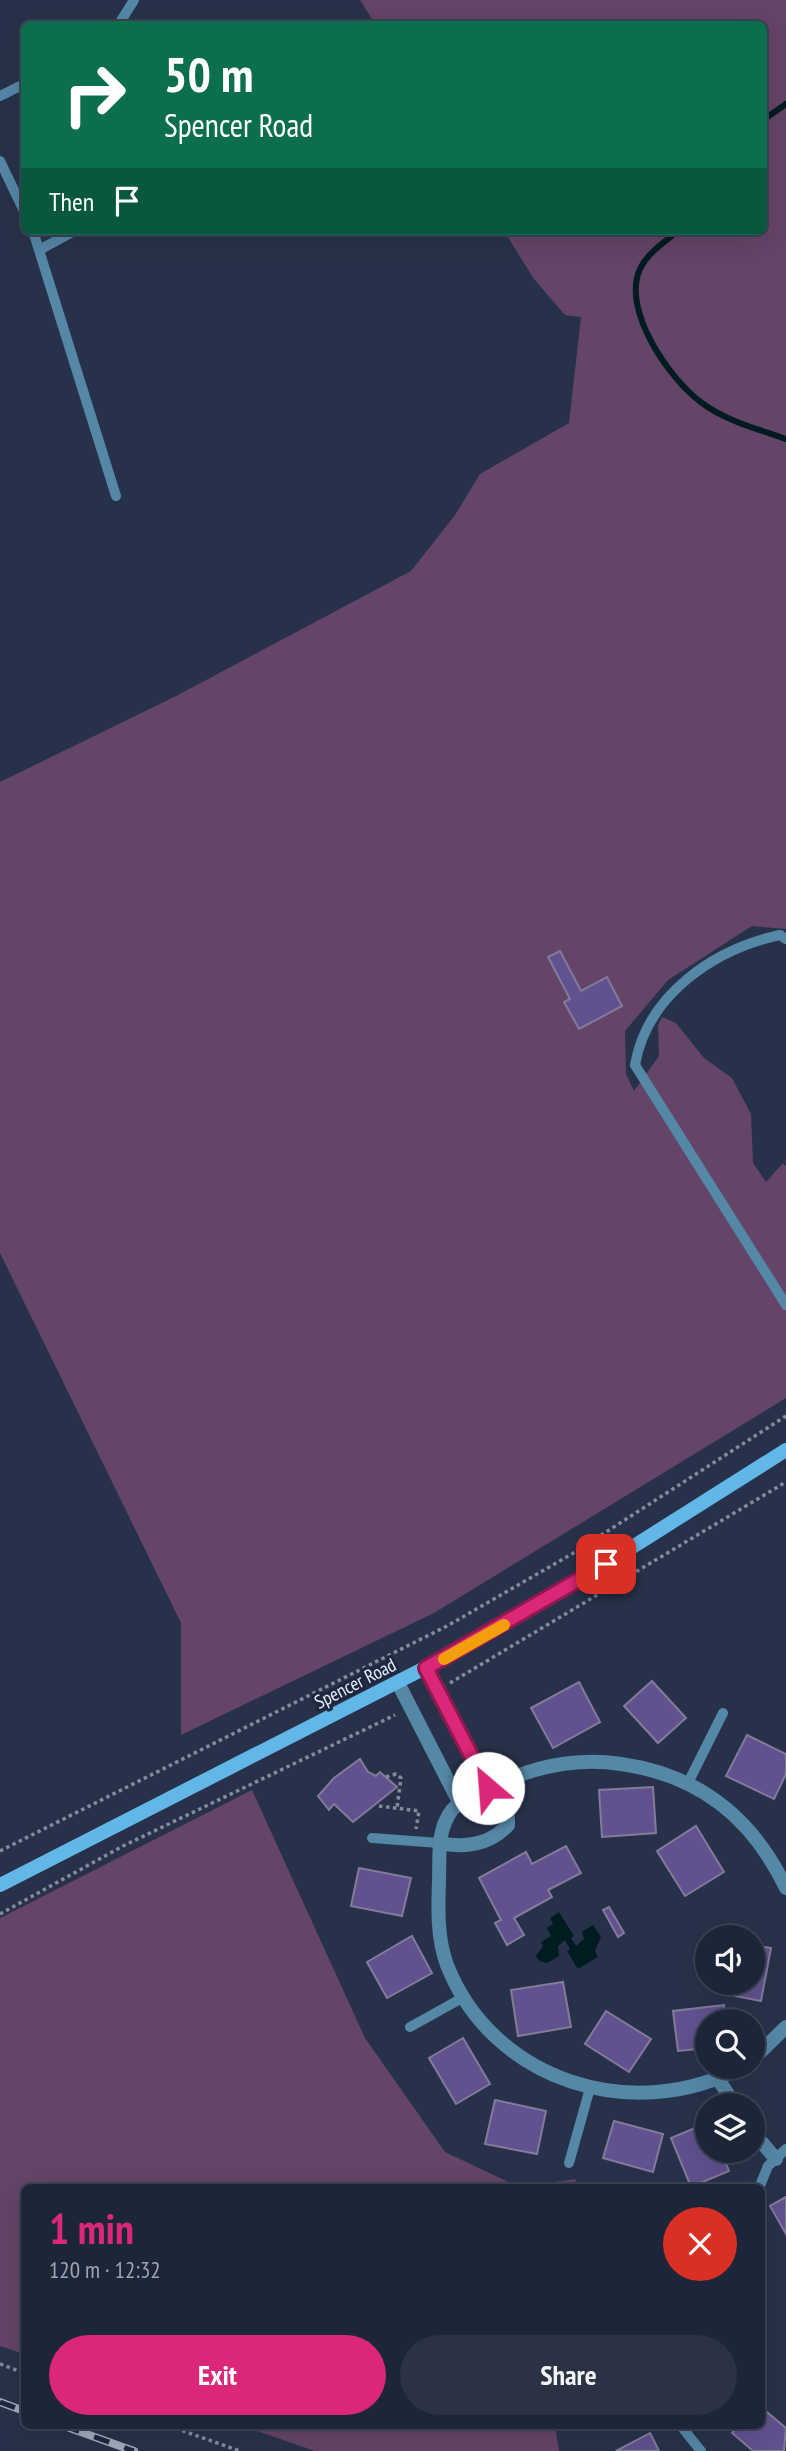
<!DOCTYPE html>
<meta charset="utf-8">
<style>
body{margin:0;font-family:"PT Sans Narrow",sans-serif;background:#2a3243;color:#f1f3f6;height:100vh;display:flex;flex-direction:column;font-size:26px;white-space:nowrap}
*{box-sizing:border-box;margin:0}
p{font-size:23px;color:#a0a5ae}
.icon{flex:none;width:38px;height:38px;fill:none;stroke:currentColor;stroke-width:2;stroke-linecap:round;stroke-linejoin:round}
.map{position:relative;flex:1;overflow:hidden}
.side{position:absolute;left:21px;top:2184px;width:744px;height:245px;display:flex;flex-direction:column;background:#1d2638;border-radius:10px;box-shadow:0 7px 28px #0002,0 0 0 2px #3b4353}
.side>*{flex:none}
.banner{position:absolute;left:21px;top:21px;width:746px;height:214px;border-radius:10px;box-shadow:0 7px 28px #0002,0 0 0 2px #3b4353;background:#0b6e4f;color:#fff;overflow:hidden}
.fabs{position:absolute;left:695px;top:1925px;display:grid;gap:14px}
.fabs a{display:grid;place-items:center;width:70px;height:70px;border-radius:50%;background:#1d2638;box-shadow:0 7px 28px #0002,0 0 0 2px #3b4353;font-size:35px}
.pin{position:absolute;display:grid;place-items:center;width:60px;height:60px;color:#fff;margin:-30px;border-radius:14px;box-shadow:0 4px 10px #0006}
.me{position:absolute;width:77px;margin:-38px;rotate:333deg;stroke-linejoin:round;filter:drop-shadow(0 0 5px #0008)}
.turn{display:flex;align-items:center;gap:24px;height:147px;padding:0 28px;font-size:32px}
.turn .icon{width:91px;height:91px;stroke-width:2.5}
.turn b{display:block;font-size:49px;line-height:60px}
.then{display:flex;align-items:center;height:66px;padding:0 28px;background:#0003;gap:14px;font-size:26px}
.round{display:grid;place-items:center;flex:none;width:74px;height:74px;border-radius:37px;background:#2a3243}
.head{display:flex;align-items:center;justify-content:space-between;height:119px;padding:0 28px}
h1{font-size:42px;font-weight:600;line-height:52px;color:#db2777}
.button{display:flex;gap:14px;margin-top:auto;padding:14px 28px}
.button a{flex:1;height:80px;border-radius:42px;background:#db2777;color:#fff;font-size:28px;font-weight:600;line-height:80px;text-align:center}
.button a+a{background:#2a3243;color:#f1f3f6}
.map>svg:first-child{display:block}
.green{fill:#644467}
.water{fill:#001c20}
.lines{fill:none;stroke-linecap:round;stroke-linejoin:round}
.stream{stroke:#001c20;stroke-width:6}
.building{fill:#61518f;stroke:#827b9a;stroke-width:2}
.path{stroke:#838c9e;stroke-width:3.5;stroke-dasharray:3.5 3.5;stroke-linecap:butt}
.lane{stroke:#5587a6;stroke-width:10}
.street{stroke:#5587a6;stroke-width:14}
.secondary{stroke:#63b7e8;stroke-width:14}
.rail-casing{stroke:#a1a9ba;stroke-width:8}
.rail{stroke:#1d283f;stroke-width:5;stroke-dasharray:16;stroke-linecap:butt}
.route-casing{stroke:#8e194d;stroke-width:18}
.route{stroke:#db2777;stroke-width:12}
.slow{stroke:#f59e0b;stroke-width:12}
.labels{text-anchor:middle;stroke-width:6;stroke-linejoin:round;paint-order:stroke}
.street-label{font-size:19px;fill:#e9effc;stroke:#1d283f}
</style>
<div class="map">
<svg width="786" height="2451" viewBox="0 0 786 2451">
<rect width="100%" height="100%" fill="#27324a"/>
<!-- green -->
<g class="green">
<polygon points="360,0 786,0 786,929 752,926 668,980 625,1031 626,1074 634,1091 659,1056 658,1025 662,1017 676,1023 704,1058 732,1078 751,1114 753,1163 766,1182 783,1163 786,1166 786,1398 434,1613 181,1735 181,1623 0,1253 0,782 176,696 411,571 455,515 480,474 569,423 581,317 565,315 534,279 504,231 763,231 763,24 375,24"/>
<polygon points="252,1790 365,2038 445,2152 519,2187 576,2179 574,2187 24,2188 24,2354 0,2346 0,1918"/>
<polygon points="242,2426 555,2426 559,2451 315,2451"/>
</g>
<!-- water -->
<polygon class="water" points="559,1912 574,1936 571,1938 576,1946 584,1939 582,1932 593,1925 601,1937 595,1951 598,1957 578,1969 567,1951 570,1949 565,1940 558,1946 559,1956 547,1963 539,1961 536,1956 543,1946 541,1942 551,1936 547,1928 553,1924 550,1918"/>
<g class="lines">
<!-- stream -->
<g class="stream">
<polyline points="763,120 786,104"/>
<path d="M678 231C665 242 647 253 640 269 621 310 670 380 702 403 726 421 758 429 786 439"/>
</g>
</g>
<!-- building -->
<g class="building">
<polygon points="560,951 581,991 607,977 622,1006 579,1029 564,1002 570,999 548,957"/>
<polygon points="652,1681 686,1718 658,1743 624,1706"/>
<polygon points="579,1682 600,1722 553,1748 531,1708"/>
<polygon points="747,1735 786,1754 786,1774 774,1799 726,1776"/>
<polygon points="360,1759 368,1772 376,1776 380,1772 397,1787 353,1822 334,1804 329,1810 318,1796 334,1778"/>
<polygon points="653,1787 656,1833 602,1837 599,1790"/>
<polygon points="696,1826 724,1872 685,1896 657,1851"/>
<polygon points="566,1846 581,1873 548,1890 552,1897 514,1918 524,1935 507,1945 495,1923 501,1920 479,1878 526,1852 532,1864"/>
<polygon points="359,1868 411,1878 402,1916 351,1906"/>
<polygon points="609,1907 624,1933 618,1937 603,1910"/>
<polygon points="412,1936 432,1973 387,1998 367,1962"/>
<polygon points="752,1945 771,1948 761,2001 720,1993 722,1983 752,1983"/>
<polygon points="563,1982 571,2027 518,2036 511,1990"/>
<polygon points="724,2005 726,2021 707,2021 707,2048 678,2051 673,2011"/>
<polygon points="606,2011 651,2039 629,2072 585,2044"/>
<polygon points="463,2038 490,2084 456,2104 429,2058"/>
<polygon points="495,2100 546,2111 537,2154 485,2144"/>
<polygon points="614,2121 663,2134 653,2172 603,2158"/>
<polygon points="707,2123 707,2151 721,2151 729,2171 691,2187 671,2138"/>
<polygon points="786,2197 786,2234 770,2206"/>
<polygon points="761,2407 786,2428 784,2451 753,2451 732,2433 738,2426 761,2426"/>
<polygon points="650,2433 659,2451 616,2451"/>
</g>
<g class="lines">
<!-- path -->
<g class="path">
<polyline points="450,1683 786,1482"/>
<polyline points="386,1777 396,1774 401,1778 397,1808"/>
<polyline points="379,1806 419,1811 416,1829"/>
<polyline points="0,1851 447,1626 572,1554 786,1416"/>
<polyline points="0,1914 123,1846 395,1715"/>
<polyline points="0,2364 24,2373"/>
<polyline points="169,2426 240,2451"/>
</g>
<!-- lane -->
<g class="lane">
<polyline points="119,24 134,0"/>
<polyline points="0,96 24,84"/>
<polyline points="0,161 24,211"/>
<polyline points="33,231 116,496"/>
<polyline points="41,249 74,231"/>
<path d="M786 939 780 935C714 949 647 995 635 1065L786 1305"/>
<polyline points="688,1783 723,1713"/>
<polyline points="372,1838 439,1843"/>
<polyline points="410,2027 464,1997"/>
<polyline points="569,2163 590,2088"/>
<polyline points="759,2188 768,2166 786,2149"/>
<polyline points="595,2426 596,2426"/>
<polyline points="681,2426 701,2451"/>
</g>
<!-- street -->
<g class="street">
<path d="M426 1668 488 1788C502 1799 509 1807 508 1825 490 1845 464 1848 439 1843"/>
<polyline points="398,1683 460,1804"/>
<polyline points="752,2060 786,2027"/>
<path d="M742 2067C634 2125 493 2082 447 1965 437 1938 438 1909 439 1881 440 1857 436 1831 452 1810 465 1795 494 1785 512 1778 546 1764 585 1758 621 1764 699 1775 752 1817 786 1888"/>
<polyline points="718,2079 735,2105"/>
<polyline points="752,2131 776,2159"/>
</g>
<!-- secondary -->
<polyline class="secondary" points="0,1885 462,1649 585,1577 786,1450"/>
<!-- rail casing -->
<g class="rail-casing">
<g id="rail">
<polyline points="0,2402 24,2411"/>
<polyline points="64,2426 134,2451"/>
</g>
</g>
<!-- rail -->
<use href="#rail" class="rail"/>
</g>
<g class="lines">
<!-- route casing -->
<g class="route-casing">
<polyline id="route" points="488,1788 426,1668 606,1564"/>
</g>
<!-- route -->
<use href="#route" class="route"/>
<!-- slow -->
<polyline class="slow" points="444,1659 504,1625"/>
</g>
<g class="labels">
<!-- street labels -->
<g class="street-label">
<text transform="translate(355 1683) rotate(-27)" y="7">Spencer Road</text>
</g>
</g>
</svg>
<div class="fabs">
<a><svg class="icon" aria-label="sound" viewBox="0 0 24 24"><path d="M4 9h4l5-4v14l-5-4H4zM17 9q2 3 0 6"/></svg></a>
<a><svg class="icon" aria-label="search" viewBox="0 0 24 24"><circle cx="10" cy="10" r="6"/><path d="M15 15l6 6"/></svg></a>
<a><svg class="icon" aria-label="layers" viewBox="0 0 24 24"><path d="M12 4l9 5-9 5-9-5zM3 14l9 5 9-5"/></svg></a>
</div>
<div class="pin" style="left:606px;top:1564px;background:#d93025"><svg class="icon" aria-label="arrive" viewBox="0 0 24 24"><path d="M6 21V4h12l-3 4 3 4H6"/></svg></div>
<svg class="me" style="left:488px;top:1788px" viewBox="-20 -20 40 40"><circle r="19" fill="#fff"/><path d="M0-13L10 11 0 6-10 11z" fill="#db2777"/></svg>
<div class="banner">
<div class="turn"><svg class="icon" aria-label="right" viewBox="0 0 24 24"><path d="M7 20v-9h11M14 6l5 5-5 5"/></svg><div><b>50 m</b>Spencer Road</div></div>
<div class="then">Then<svg class="icon" aria-label="arrive" viewBox="0 0 24 24"><path d="M6 21V4h12l-3 4 3 4H6"/></svg></div>
</div>
<section class="side">
<div class="head"><div><h1>1 min</h1><p>120 m · 12:32</p></div><a class="round" style="background:#d93025;color:#fff"><svg class="icon" aria-label="close" viewBox="0 0 24 24"><path d="M6 6l12 12M18 6L6 18"/></svg></a></div>
<div class="button"><a>Exit</a><a>Share</a></div>
</section>
</div>
